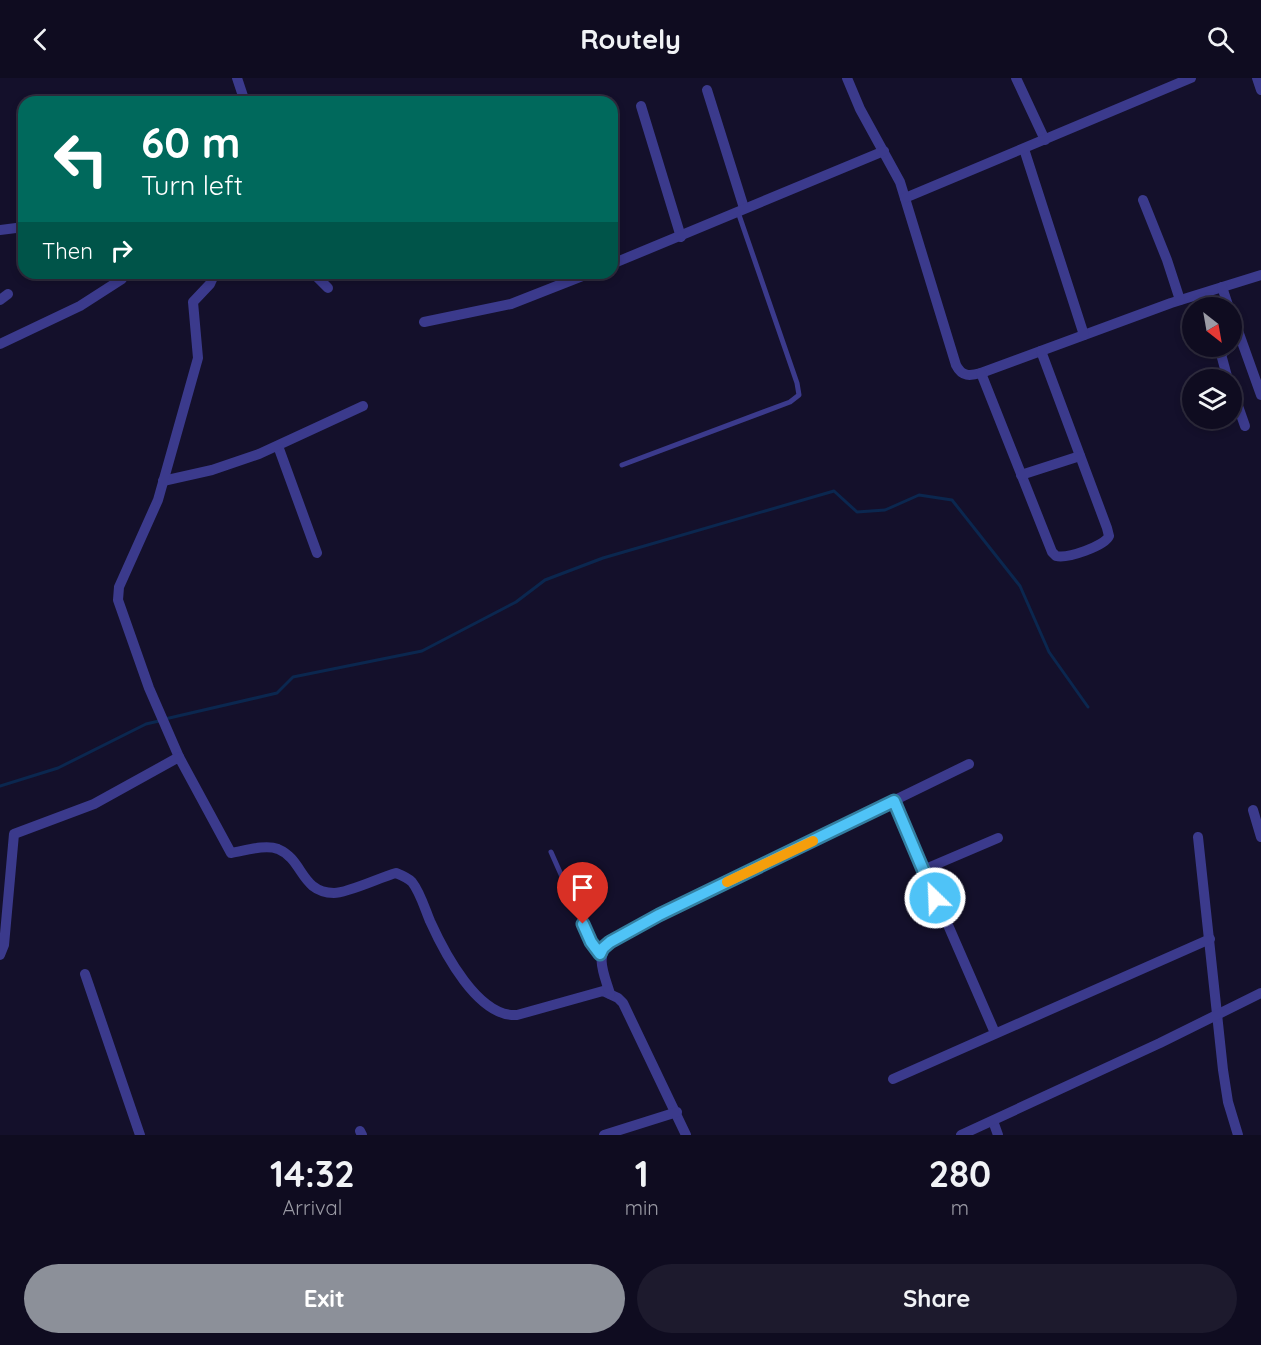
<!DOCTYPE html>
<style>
body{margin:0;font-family:Quicksand,sans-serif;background:#1d1a2d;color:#f1f3f6;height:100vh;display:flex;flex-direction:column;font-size:22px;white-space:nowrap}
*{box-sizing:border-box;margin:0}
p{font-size:20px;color:#9b9ba5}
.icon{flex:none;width:33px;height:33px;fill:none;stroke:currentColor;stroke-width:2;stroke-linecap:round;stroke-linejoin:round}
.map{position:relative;height:1057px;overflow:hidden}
.drawer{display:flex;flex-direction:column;background:#0f0c20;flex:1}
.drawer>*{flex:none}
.guide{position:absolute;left:18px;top:18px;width:600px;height:183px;border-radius:18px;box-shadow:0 3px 9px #0003,0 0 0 2px #2f2c3e;background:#00695c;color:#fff;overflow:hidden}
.needle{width:39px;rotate:149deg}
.fabs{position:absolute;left:1182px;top:219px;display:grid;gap:12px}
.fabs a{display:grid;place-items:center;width:60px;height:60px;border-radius:50%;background:#0f0c20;box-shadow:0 3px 9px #0003,0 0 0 2px #2f2c3e;font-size:30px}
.pin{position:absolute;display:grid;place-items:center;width:51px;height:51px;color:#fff;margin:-62px -26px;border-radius:50% 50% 50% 0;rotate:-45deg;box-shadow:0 0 6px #0007}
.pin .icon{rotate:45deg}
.me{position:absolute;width:66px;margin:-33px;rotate:336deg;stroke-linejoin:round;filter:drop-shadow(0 0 4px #0008)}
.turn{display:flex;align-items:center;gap:21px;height:126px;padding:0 24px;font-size:27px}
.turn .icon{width:78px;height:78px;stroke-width:2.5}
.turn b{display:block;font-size:42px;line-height:51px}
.then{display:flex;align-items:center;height:57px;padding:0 24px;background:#0003;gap:12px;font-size:22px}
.eta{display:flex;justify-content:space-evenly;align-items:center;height:102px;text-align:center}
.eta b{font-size:36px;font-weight:800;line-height:42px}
.action{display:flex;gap:12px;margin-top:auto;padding:12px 24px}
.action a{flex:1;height:69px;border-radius:36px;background:#8c9099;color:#fff;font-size:24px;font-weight:800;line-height:69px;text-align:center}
.action a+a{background:#1d1a2d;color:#f1f3f6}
header{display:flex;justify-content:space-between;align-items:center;height:78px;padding:0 24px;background:#0f0c20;font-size:27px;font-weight:800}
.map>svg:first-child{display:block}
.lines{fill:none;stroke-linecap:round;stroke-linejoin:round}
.stream{stroke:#0b274f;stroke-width:3}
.lane{stroke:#3b3a8c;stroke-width:5}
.street{stroke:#3b3a8c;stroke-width:10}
.route-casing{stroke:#337fa1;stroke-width:15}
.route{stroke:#4fc3f7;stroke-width:10}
.slow{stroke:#f59e0b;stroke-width:10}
</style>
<header><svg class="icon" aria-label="back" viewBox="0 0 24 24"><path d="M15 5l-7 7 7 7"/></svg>Routely<svg class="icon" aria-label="search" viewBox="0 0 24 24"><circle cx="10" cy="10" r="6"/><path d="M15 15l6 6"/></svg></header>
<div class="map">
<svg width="1261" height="1057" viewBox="0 0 1261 1057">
<rect width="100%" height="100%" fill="#14102b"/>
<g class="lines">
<!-- stream -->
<g class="stream">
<polyline points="165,641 277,615 293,599 422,573 516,524 545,502 603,480 834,413 857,434 885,432 919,417 952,422 1020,508 1049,574 1088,629"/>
<polyline points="0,708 58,690 146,646 159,643"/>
</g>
<!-- lane -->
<g class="lane">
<polyline points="622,387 790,324 799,317 797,305 738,134"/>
<polyline points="551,774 591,864 600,877"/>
</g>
<!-- street -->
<g class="street">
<polyline points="237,0 245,24"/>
<path d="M847 0 860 31 900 104 956 287C962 299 970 298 981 295L1171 225 1261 197"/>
<polyline points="1016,0 1045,62"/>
<polyline points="1257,0 1261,12"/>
<polyline points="707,12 744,130"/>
<polyline points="641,28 681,159"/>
<polyline points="1024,71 1084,257"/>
<polyline points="905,120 1191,0"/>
<polyline points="1143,122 1167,182 1180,222"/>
<polyline points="0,152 24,149"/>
<polyline points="612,186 884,73"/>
<polyline points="313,195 328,210"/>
<polyline points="1222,209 1229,230"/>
<polyline points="0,222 8,216"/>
<polyline points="1232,236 1261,317"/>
<polyline points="424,244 511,226 590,195"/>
<polyline points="0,266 80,228 122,201"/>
<path d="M981 295 1052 474 1056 478C1067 481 1105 468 1109 458L1107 450 1041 273"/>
<polyline points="1228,302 1221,276 1231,268"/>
<polyline points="1232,311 1245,348"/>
<polyline points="278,368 317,475"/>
<polyline points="1021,397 1080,378"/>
<polyline points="163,403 212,392 259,376 363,328"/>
<polyline points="179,679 149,610 118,522 119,509 158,422 198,280 193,224 210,206 215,195"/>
<polyline points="894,723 995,955"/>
<polyline points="1253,732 1261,759"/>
<polyline points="1198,759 1223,992 1228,1024 1238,1057"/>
<polyline points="923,792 998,760"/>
<path d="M0 877 4 867 14 756 94 726 179 679 231 775C244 773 265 766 278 771 304 782 300 814 334 815 348 815 381 799 396 795 401 797 408 800 412 804 420 814 425 831 430 843 444 874 478 940 517 937L603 913 618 920 623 925 686 1057"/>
<polyline points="85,896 140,1057"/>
<path d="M610 916C605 898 594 878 610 864L659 837 969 686"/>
<polyline points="893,1001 1210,861"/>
<polyline points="993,1043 998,1057"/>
<polyline points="360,1053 362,1057"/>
<polyline points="604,1057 677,1034"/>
<polyline points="961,1057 1160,965 1261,915"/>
</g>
</g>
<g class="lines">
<!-- route casing -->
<g class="route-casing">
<polyline id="route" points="583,846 591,864 600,876 603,870 610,864 659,837 894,723 935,820"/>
</g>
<!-- route -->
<use href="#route" class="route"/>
<!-- slow -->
<polyline class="slow" points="727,804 813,763"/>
</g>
</svg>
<div class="fabs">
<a><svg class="needle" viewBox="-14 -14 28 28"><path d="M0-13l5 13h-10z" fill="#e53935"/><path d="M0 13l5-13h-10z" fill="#9b9ba5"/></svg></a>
<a><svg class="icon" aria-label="layers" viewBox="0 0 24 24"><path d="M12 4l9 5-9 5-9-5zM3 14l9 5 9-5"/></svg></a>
</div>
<div class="pin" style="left:583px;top:846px;background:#d93025"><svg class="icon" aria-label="arrive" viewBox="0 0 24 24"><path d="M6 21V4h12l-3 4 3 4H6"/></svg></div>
<svg class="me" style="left:935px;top:820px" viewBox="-20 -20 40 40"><circle r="17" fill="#4fc3f7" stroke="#fff" stroke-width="3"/><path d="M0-11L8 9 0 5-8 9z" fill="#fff"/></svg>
<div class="guide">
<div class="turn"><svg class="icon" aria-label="left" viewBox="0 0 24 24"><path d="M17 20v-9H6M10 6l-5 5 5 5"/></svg><div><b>60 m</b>Turn left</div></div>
<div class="then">Then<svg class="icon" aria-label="right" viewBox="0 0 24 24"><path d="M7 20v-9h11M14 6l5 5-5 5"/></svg></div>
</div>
</div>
<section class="drawer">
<div class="eta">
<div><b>14:32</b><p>Arrival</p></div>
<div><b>1</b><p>min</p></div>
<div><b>280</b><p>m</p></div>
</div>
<div class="action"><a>Exit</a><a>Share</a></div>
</section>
